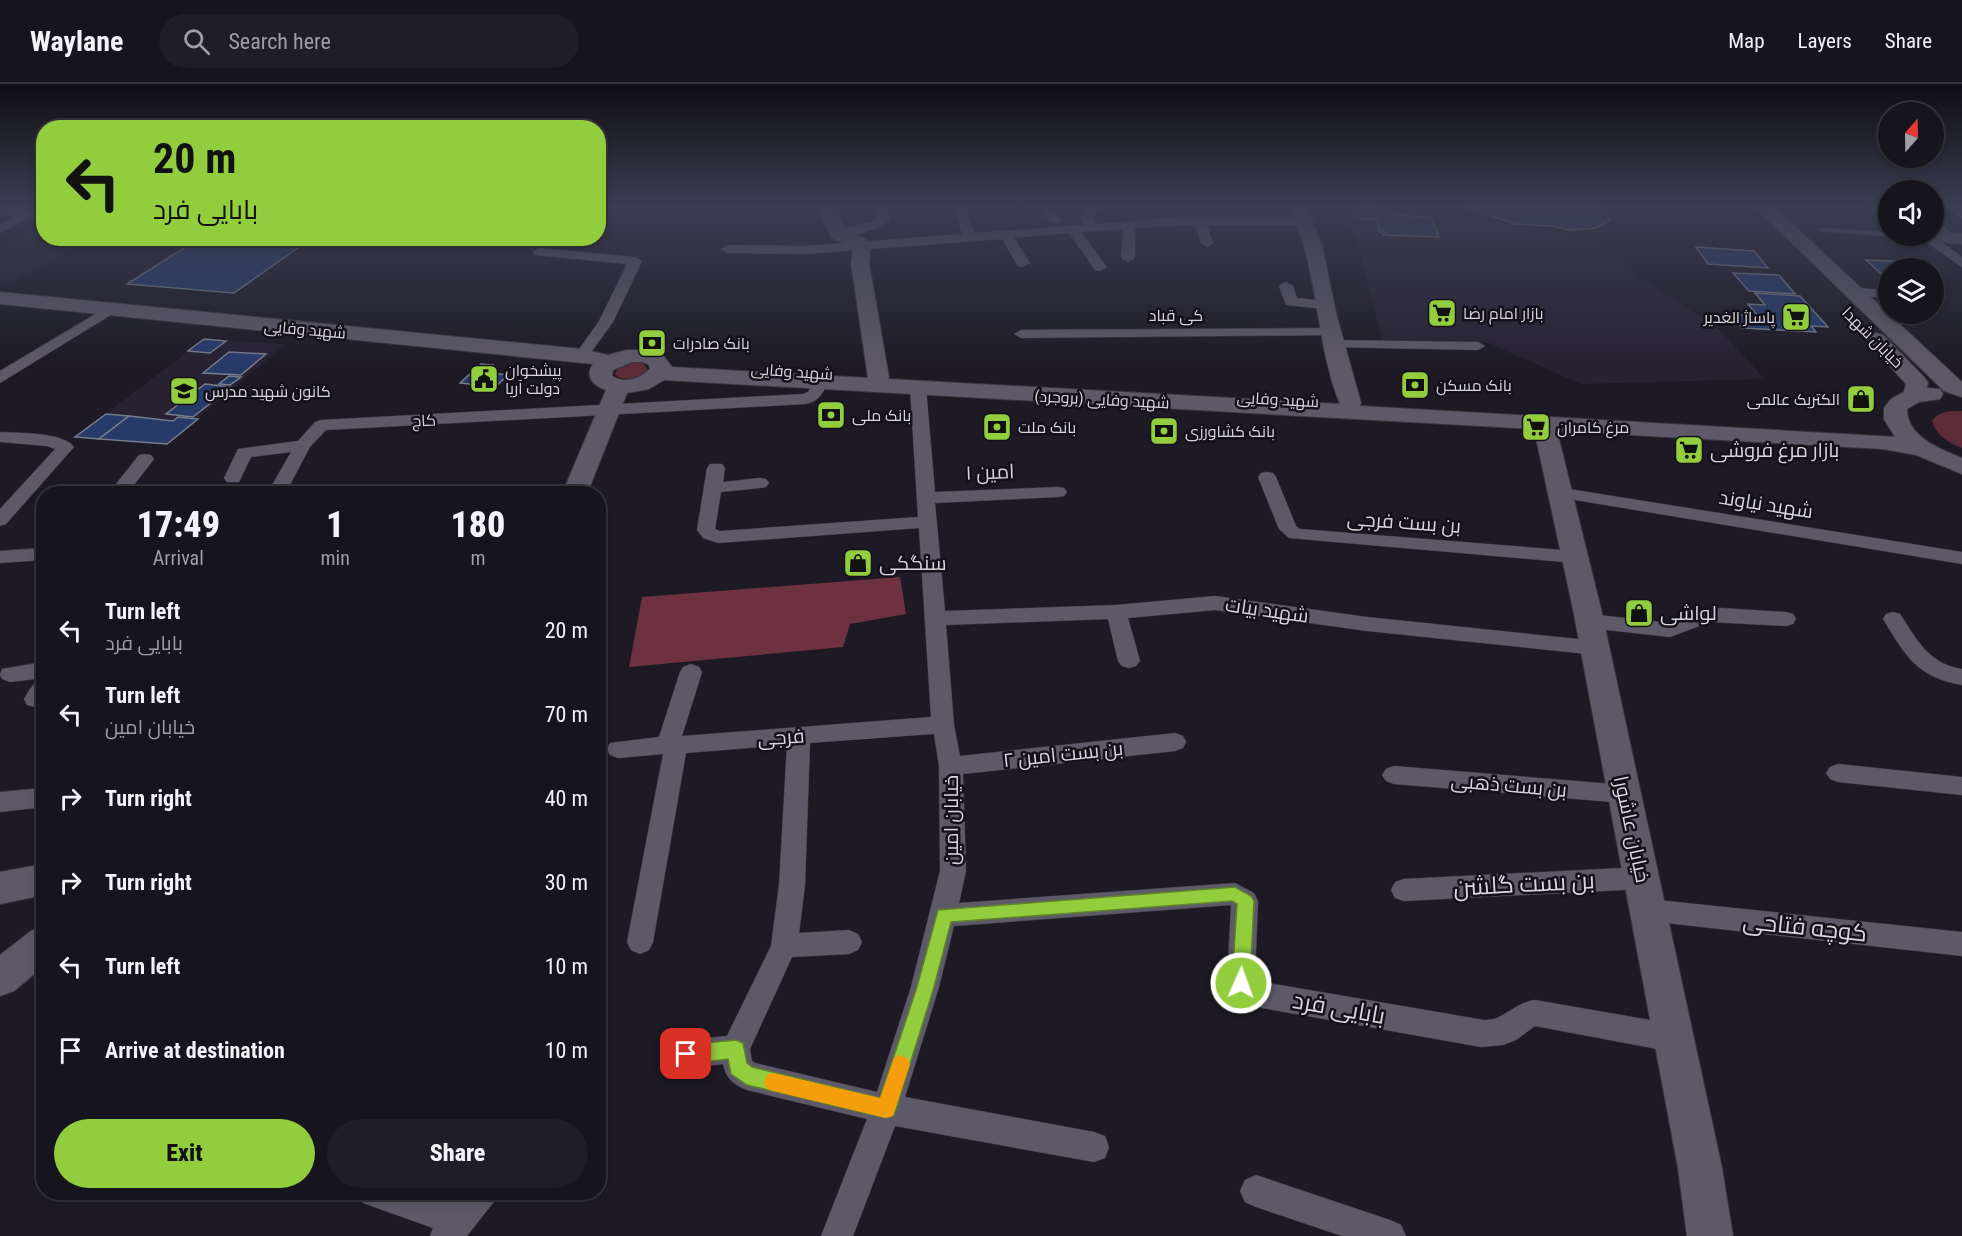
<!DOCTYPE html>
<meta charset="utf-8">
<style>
body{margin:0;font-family:"Roboto Condensed",Cairo,sans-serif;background:#1f1d25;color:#f1f3f6;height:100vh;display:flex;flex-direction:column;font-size:22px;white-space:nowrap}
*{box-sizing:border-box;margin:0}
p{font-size:20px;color:#9e9ea3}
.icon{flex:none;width:33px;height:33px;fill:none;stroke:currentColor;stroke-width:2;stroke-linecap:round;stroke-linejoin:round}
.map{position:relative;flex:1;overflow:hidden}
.side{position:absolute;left:36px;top:402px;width:570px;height:714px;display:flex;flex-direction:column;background:#16141c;border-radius:24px;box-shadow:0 3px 9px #0003,0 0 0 2px #35333b}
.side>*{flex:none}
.banner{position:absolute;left:36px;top:36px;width:570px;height:126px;border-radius:24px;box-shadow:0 3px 9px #0003,0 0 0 2px #35333b;background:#92cd3e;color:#111;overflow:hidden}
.needle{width:39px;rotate:20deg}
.fabs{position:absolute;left:1878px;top:18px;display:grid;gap:12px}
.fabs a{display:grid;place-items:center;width:66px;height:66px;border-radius:50%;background:#16141c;box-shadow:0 3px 9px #0003,0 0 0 2px #35333b;font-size:30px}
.pin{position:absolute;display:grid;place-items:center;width:51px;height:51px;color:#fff;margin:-26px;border-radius:12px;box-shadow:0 3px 9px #0006}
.me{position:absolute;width:66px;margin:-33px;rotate:2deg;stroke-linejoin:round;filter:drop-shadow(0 0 4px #0008)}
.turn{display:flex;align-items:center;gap:21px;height:126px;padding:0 18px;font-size:27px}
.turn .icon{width:78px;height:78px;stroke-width:2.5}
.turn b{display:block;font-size:42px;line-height:51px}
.eta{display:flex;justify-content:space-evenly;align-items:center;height:102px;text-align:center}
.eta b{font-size:36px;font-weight:800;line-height:42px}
.primary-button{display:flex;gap:12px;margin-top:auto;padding:12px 18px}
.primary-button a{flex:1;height:69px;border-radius:36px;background:#92cd3e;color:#111;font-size:24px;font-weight:800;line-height:69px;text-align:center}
.primary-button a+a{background:#1f1d25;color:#f1f3f6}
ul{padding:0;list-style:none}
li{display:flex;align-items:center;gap:18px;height:84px;padding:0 18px}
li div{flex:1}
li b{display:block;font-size:22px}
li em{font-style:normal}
header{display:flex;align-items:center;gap:36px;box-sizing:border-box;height:84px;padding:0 30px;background:#16141c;border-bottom:2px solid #35333b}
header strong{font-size:28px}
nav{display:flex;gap:33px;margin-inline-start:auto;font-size:21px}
.search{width:420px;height:54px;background:#1f1d25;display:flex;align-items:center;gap:15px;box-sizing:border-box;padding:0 21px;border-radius:33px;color:#9e9ea3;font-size:22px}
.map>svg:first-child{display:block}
.built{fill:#272132}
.green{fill:#5c2c36}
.forest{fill:#6e313f}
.building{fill:#273b6b;stroke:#767d8b;stroke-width:1.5}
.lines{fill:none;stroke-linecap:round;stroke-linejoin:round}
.lane-casing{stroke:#3a3740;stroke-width:2}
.street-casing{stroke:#3a3740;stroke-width:1}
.secondary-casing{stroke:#3a3740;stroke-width:2}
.lane{fill:#5e5968;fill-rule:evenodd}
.street{fill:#5e5968;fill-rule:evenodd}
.secondary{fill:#5e5968;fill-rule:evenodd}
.route{fill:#92cd3e;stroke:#5f8528;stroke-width:1.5}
.slow{fill:#f59e0b}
.labels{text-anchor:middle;stroke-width:5;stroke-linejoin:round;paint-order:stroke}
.far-poi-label{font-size:16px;fill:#d7d4dd;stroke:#14111c;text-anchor:start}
.far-street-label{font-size:16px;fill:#d7d4dd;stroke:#14111c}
.poi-label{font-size:20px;fill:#d7d4dd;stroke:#14111c;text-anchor:start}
.street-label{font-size:20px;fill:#d7d4dd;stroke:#14111c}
.near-street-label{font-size:24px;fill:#d7d4dd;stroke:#14111c}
</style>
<header>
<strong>Waylane</strong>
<div class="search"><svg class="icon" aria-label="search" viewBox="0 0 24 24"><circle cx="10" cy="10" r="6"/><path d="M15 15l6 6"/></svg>Search here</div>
<nav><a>Map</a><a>Layers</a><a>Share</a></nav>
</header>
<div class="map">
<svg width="1962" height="1152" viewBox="0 0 1962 1152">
<rect width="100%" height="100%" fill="#1d1a25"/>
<!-- built -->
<g class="built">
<polygon points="1332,122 1464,122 1468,133 1515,140 1610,161 1641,194 1718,244 1765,295 1581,300 1486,258 1382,257 1357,155"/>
<polygon points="43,141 44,154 89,155 10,200 0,199 0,165"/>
<polygon points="204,255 286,260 167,360 75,353"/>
</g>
<!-- green -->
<g class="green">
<path d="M627 279H643L648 286C639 295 626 298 615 291L618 283Z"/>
<path d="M1962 327V364C1949 359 1936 351 1932 337 1938 327 1951 327 1962 327Z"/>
</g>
<!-- forest -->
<polygon class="forest" points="900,493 906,530 850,540 843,563 629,583 642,513"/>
<!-- building -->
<g class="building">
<polygon points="1467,122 1539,122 1579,134 1596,122 1603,122 1610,136 1596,144 1570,146 1553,142 1515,140 1466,123"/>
<polygon points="1467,122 1603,122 1610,136 1596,144 1570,146 1553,142 1515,140 1466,123"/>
<polygon points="1949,122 1962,122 1962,134"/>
<polygon points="1362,123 1388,125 1390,129 1411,132 1432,134 1439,153 1383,151 1385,148 1379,148 1378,136 1355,134 1356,130 1362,130"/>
<polygon points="200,154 312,154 234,209 127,200"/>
<polygon points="1696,163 1754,167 1768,184 1708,180"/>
<polygon points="1866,176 1912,178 1920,184 1888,184 1888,196"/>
<polygon points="1733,189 1779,191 1795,210 1749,207"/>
<polygon points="1755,209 1800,212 1828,243 1811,242 1816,248 1742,244 1732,230 1758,232 1748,220 1765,221"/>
<polygon points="204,255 226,257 210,269 188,267"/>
<polygon points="229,268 266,270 241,291 203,289"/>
<polygon points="481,280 493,281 485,288 508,291 495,303 460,299"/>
<polygon points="229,292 241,293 230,301 219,300"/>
<polygon points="205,300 231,303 193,333 166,330"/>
<polygon points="106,330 129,332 99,355 75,353"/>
<polygon points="129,332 173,337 178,333 198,335 167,360 99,355"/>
</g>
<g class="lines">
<!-- lane casing -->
<g class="lane-casing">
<g id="lane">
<polygon points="1822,144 1888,148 1890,152 1820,147 1819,146"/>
<polygon points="1934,151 1936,152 1936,154 1908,154 1905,152"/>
</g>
</g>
<!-- street casing -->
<g class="street-casing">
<g id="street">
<path d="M874 122H886L890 135C878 148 855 150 838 154L834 153 832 150 834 147 871 138 877 134Z"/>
<polygon points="953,122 965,122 974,149 1084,141 1080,134 1091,122 1104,122 1092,134 1096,140 1179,133 1306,133 1312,137 1306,141 1207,141 1213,159 1207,163 1201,159 1195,141 1135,144 1135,174 1128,178 1121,174 1123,145 1081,148 1107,183 1100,187 1095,186 1069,149 1014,154 1030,179 1023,183 1018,182 1002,155 805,170 727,169 721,165 727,161 805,162 962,150"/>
<polygon points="1038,122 1050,122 1061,136 1059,139 1051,139"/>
<polygon points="0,123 30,126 36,130 0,149 0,140 16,132 0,131"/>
<polygon points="1922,152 1933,152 1962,173 1962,183 1923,156"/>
<polygon points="539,164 635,173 642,177 613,238 587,274 577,274 575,271 599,237 627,180 534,171 533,168"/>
<polygon points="1286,198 1293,202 1297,214 1325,217 1332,221 1325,225 1286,221 1279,202"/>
<polygon points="1854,204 1888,206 1888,214 1849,211 1847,208"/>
<polygon points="109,222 116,226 114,229 0,299 0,287"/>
<polygon points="1331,244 1336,245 1338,248 1336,251 1021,254 1014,250 1021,246"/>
<polygon points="1334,256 1478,258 1485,262 1478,266 1329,263 1327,260 1329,257"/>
<path d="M820 294 828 299C822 310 819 317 806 320L326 346 310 363 285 410H267L291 368 251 373 239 398H227L224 394 238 365 298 357 315 338 321 336 803 310 808 308 815 296Z"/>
<path d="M918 299 926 304 935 408 1058 403 1064 404 1067 408 1064 412 1058 413 935 419 945 527 1116 521 1215 512 1367 533 1597 557 1604 559 1607 564 1604 569 1597 571 1367 547 1215 526 1128 534 1140 577 1136 582 1129 584 1122 582 1118 577 1108 535 946 541 954 641 960 672 1175 649 1183 652 1186 658 1183 664 1175 667 963 690 966 787 959 819 1235 799 1254 809 1258 817 1255 894 1262 898 1484 936C1504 937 1515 918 1535 916L1673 940 1683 944 1687 954 1683 964 1673 968 1535 942 1516 956 1503 961 1481 963 1262 924 1237 914 1227 899 1231 821 954 842 939 903 905 1013 1094 1048 1105 1052 1109 1063 1105 1074 1094 1078 895 1042 853 1152H821L867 1035 747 1006C734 1001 726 995 723 980L686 984 676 980 672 970 676 960 686 956 727 952 771 862 779 801 787 661 686 669 653 858 649 866 640 870 631 866 627 858 663 670 618 674 610 671 607 665 610 659 659 653 680 588 683 583 691 580 699 583 702 588 682 652 931 633 919 444 718 459 703 454 697 446 707 384 710 380H722L725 384 723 398 760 394 766 395 769 399 766 403 760 404 721 408 715 445 720 447 918 433 910 304ZM934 650 939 682 940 787 911 903 877 1008 755 979 752 977 750 965 792 873 849 870 858 866 862 858 858 850 849 846 799 849 805 801 810 659Z"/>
<path d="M0 348C18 349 63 348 74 363L6 440 0 442V425L55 365 47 362 0 358Z"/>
<polygon points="145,370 151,371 154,375 127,410 108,410 139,371"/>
<polygon points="1267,388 1273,389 1276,393 1296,442 1300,445 1575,467 1582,469 1584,473 1582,477 1575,479 1289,454 1279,445 1258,393 1261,389"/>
<polygon points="1563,404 1962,468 1962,480 1557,413 1554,409 1557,405"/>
<polygon points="44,464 44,476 0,479 0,467"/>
<polygon points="1721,524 1786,528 1793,530 1796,535 1793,540 1786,542 1710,538 1670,553 1589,544 1582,542 1579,537 1582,532 1589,530 1670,539 1693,528"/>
<path d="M1893 528 1900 530C1917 556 1929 580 1962 585V601C1916 593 1906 572 1883 535L1886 530Z"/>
<polygon points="44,578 44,594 10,598 2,595 0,591 2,585"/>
<path d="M44 594V619L35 623 27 621 24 615C29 606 34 597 44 594Z"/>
<polygon points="1838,680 1962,693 1962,711 1838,698 1830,695 1826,689 1830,683"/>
<polygon points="1394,682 1625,701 1633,703 1637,710 1633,717 1625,719 1394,700 1386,697 1382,691 1386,685"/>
<polygon points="44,704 44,723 0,728 0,708"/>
<polygon points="1643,783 1652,786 1656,794 1652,802 1643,805 1404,817 1395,814 1391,806 1395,798 1404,795"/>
<polygon points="1648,815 1962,848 1962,872 1648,837 1639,834 1635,826 1639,818"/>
<polygon points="1256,1091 1390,1136 1401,1141 1406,1152 1342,1152 1256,1123 1245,1118 1240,1107 1245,1096"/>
<polygon points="358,1108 423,1108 453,1118 461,1108 498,1108 493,1119 467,1152 430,1152 433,1144 363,1119"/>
</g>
</g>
<!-- secondary casing -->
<g class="secondary-casing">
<g id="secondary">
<path d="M817 122H835L846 147C868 156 872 153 869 179L889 293 888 295 1340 320C1314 257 1320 183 1288 122H1306L1322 161 1336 229 1361 319 1360 322 1895 353 1884 335V324L1891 315 1904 308 1906 300 1866 255 1869 251 1876 249 1883 251 1925 294 1928 299 1927 304 1940 305 1943 310 1940 315 1919 318 1907 325C1907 353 1940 365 1962 374V390L1916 371 1883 365 1557 347 1601 525 1722 1084 1733 1152H1687L1678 1084 1573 525 1534 345 664 296 649 305 627 309 587 410H562L606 306C594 302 584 293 593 280L0 220V208L582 265 608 271 626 266H643L663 271 672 283 868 294 851 179 853 163 832 154ZM632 278H643L649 281 650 285C639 295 625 300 612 292L613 286Z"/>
<polygon points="1754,122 1773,122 1962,298 1962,313 1944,307"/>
<polygon points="1934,136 1940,137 1950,149 1962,150 1962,160 1939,158 1933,152"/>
<polygon points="44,780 44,811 0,820 0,788"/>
<polygon points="44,842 44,882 14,907 0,912 0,871 31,847"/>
</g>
</g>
<!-- lane -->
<use href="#lane" class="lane"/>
<!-- street -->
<use href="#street" class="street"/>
<!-- secondary -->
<use href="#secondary" class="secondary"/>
</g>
<!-- sky -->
<linearGradient id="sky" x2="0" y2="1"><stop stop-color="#100e14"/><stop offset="0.43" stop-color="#3a3e51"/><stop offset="1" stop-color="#3a3e51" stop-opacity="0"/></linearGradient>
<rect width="1962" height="283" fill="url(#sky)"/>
<!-- route -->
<polygon class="route" points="1235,803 1251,812 1254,817 1250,899 1247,905 1241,907 1235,905 1232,899 1237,820 1232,817 951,838 934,903 896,1025 893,1032 886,1034 747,1001 731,990 728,975 686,980 680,977 677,970 680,964 686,961 736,956 743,959 747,979 752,983 880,1014 917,903 938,826"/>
<!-- slow -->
<polygon class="slow" points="900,971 907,974 910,980 893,1032 886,1034 773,1007 767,1005 764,998 767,991 773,989 880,1014 894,974"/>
<!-- icons -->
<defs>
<g id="supermarket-square" transform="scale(1.5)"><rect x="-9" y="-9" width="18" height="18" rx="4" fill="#92cd3e" stroke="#14111c"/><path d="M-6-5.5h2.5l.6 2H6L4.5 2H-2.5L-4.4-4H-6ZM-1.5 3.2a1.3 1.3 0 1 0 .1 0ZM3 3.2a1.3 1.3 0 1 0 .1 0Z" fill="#111"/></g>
<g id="bank-square" transform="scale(1.5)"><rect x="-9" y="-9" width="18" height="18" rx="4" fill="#92cd3e" stroke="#14111c"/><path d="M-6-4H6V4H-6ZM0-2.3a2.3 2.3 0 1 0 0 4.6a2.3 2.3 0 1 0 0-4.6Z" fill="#111"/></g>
<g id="civic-square" transform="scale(1.5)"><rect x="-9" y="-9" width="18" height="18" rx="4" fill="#92cd3e" stroke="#14111c"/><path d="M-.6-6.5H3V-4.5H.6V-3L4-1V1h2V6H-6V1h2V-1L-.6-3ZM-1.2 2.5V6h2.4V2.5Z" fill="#111"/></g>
<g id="school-square" transform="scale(1.5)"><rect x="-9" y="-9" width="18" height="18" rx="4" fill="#92cd3e" stroke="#14111c"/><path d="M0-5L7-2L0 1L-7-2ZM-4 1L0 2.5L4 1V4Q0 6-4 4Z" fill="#111"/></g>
<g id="shop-square" transform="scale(1.5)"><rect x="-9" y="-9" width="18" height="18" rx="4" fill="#92cd3e" stroke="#14111c"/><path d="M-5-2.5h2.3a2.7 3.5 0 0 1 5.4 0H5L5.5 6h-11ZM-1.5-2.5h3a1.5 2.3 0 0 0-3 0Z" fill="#111"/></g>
</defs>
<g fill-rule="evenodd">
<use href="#supermarket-square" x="1442" y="229"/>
<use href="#supermarket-square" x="1796" y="233"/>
<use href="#bank-square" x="652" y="259"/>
<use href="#civic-square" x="484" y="295"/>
<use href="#bank-square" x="1415" y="301"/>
<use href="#school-square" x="184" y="307"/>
<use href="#shop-square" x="1861" y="315"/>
<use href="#bank-square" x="831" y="331"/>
<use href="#bank-square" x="997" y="343"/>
<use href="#supermarket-square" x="1536" y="343"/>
<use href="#bank-square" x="1164" y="347"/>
<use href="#supermarket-square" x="1689" y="366"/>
<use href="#shop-square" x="858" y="479"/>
<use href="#shop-square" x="1639" y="529"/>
</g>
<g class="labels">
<!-- far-poi labels -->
<g class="far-poi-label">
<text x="1463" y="235">بازار امام رضا</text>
<text x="1775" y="239" text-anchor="end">پاساژ الغدیر</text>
<text x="673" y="265">بانک صادرات</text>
<text x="505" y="292">پیشخوان<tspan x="505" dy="18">دولت آریا</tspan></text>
<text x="1436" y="307">بانک مسکن</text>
<text x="205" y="313">کانون شهید مدرس</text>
<text x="1840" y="321" text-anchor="end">الکتریک عالمی</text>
<text x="852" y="337">بانک ملی</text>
<text x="1018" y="349">بانک ملت</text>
<text x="1557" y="349">مرغ کامران</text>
<text x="1185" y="353">بانک کشاورزی</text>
</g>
<!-- far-street labels -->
<g class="far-street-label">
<text x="1176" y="237">کی قباد</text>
<text transform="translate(305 245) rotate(5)" y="6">شهید وفایی</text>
<text transform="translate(1873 253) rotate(45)" y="6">خیابان شهدا</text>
<text transform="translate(792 287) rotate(4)" y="6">شهید وفایی</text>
<text transform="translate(1102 315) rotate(3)" y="6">شهید وفایی (بروجرد)</text>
<text transform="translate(1278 315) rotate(3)" y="6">شهید وفایی</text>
<text transform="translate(424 336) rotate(-3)" y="6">کاج</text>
</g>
<!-- poi labels -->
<g class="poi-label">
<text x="1710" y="373">بازار مرغ فروشی</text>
<text x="879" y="486">سنگکی</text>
<text x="1660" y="536">لواشی</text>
</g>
<!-- street labels -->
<g class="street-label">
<text transform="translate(990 388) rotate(-2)" y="7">امین ۱</text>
<text transform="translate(1766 420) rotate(9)" y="7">شهید نیاوند</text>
<text transform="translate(1404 438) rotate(4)" y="7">بن بست فرجی</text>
<text transform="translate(1267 526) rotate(8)" y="7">شهید بیات</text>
<text transform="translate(781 653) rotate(-4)" y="7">فرجی</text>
<text transform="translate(1063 670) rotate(-6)" y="7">بن بست امین ۲</text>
<text transform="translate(1509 701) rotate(5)" y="7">بن بست ذهبی</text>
<text transform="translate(951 736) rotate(-90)" y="7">خیابان امین</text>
<text transform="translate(1632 745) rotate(78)" y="7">خیابان عاشورا</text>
</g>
<!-- near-street labels -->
<g class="near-street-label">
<text transform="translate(1524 800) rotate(-3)" y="8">بن بست گلشن</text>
<text transform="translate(1805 843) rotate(6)" y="8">کوچه فتاحی</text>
<text transform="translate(1339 924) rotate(10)" y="8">بابایی فرد</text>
</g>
</g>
</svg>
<div class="fabs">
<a><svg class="needle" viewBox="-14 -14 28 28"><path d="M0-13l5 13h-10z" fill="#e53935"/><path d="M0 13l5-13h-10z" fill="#9e9ea3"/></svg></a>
<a><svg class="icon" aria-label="sound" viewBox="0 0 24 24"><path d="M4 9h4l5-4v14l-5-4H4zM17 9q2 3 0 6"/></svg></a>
<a><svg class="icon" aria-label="layers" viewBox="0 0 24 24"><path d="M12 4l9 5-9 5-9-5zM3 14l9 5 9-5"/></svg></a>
</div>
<div class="pin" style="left:686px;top:970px;background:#d93025"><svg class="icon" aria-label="arrive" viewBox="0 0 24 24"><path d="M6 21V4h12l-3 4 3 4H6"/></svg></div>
<svg class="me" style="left:1241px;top:899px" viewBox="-20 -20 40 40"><circle r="17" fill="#92cd3e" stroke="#fff" stroke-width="3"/><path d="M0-11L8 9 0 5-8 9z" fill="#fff"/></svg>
<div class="banner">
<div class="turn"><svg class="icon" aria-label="left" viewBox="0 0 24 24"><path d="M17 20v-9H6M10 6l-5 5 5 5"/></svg><div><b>20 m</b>بابایی فرد</div></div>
</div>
<section class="side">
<div class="eta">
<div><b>17:49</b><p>Arrival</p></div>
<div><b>1</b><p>min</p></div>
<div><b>180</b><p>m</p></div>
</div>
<ul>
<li><svg class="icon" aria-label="left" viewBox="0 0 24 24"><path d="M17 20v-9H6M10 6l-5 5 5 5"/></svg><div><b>Turn left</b><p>بابایی فرد</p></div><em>20 m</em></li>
<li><svg class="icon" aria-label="left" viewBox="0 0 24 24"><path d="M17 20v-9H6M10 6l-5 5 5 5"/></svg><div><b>Turn left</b><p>خیابان امین</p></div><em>70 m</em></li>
<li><svg class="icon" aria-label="right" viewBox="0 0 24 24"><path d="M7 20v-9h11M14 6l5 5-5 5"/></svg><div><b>Turn right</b></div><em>40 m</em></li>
<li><svg class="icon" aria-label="right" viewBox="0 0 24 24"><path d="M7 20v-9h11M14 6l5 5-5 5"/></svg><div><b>Turn right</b></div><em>30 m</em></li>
<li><svg class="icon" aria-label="left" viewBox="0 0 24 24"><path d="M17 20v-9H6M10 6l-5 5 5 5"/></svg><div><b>Turn left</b></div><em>10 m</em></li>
<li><svg class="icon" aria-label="arrive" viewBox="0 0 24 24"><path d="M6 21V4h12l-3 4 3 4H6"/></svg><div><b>Arrive at destination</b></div><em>10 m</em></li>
</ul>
<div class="primary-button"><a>Exit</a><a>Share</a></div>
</section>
</div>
